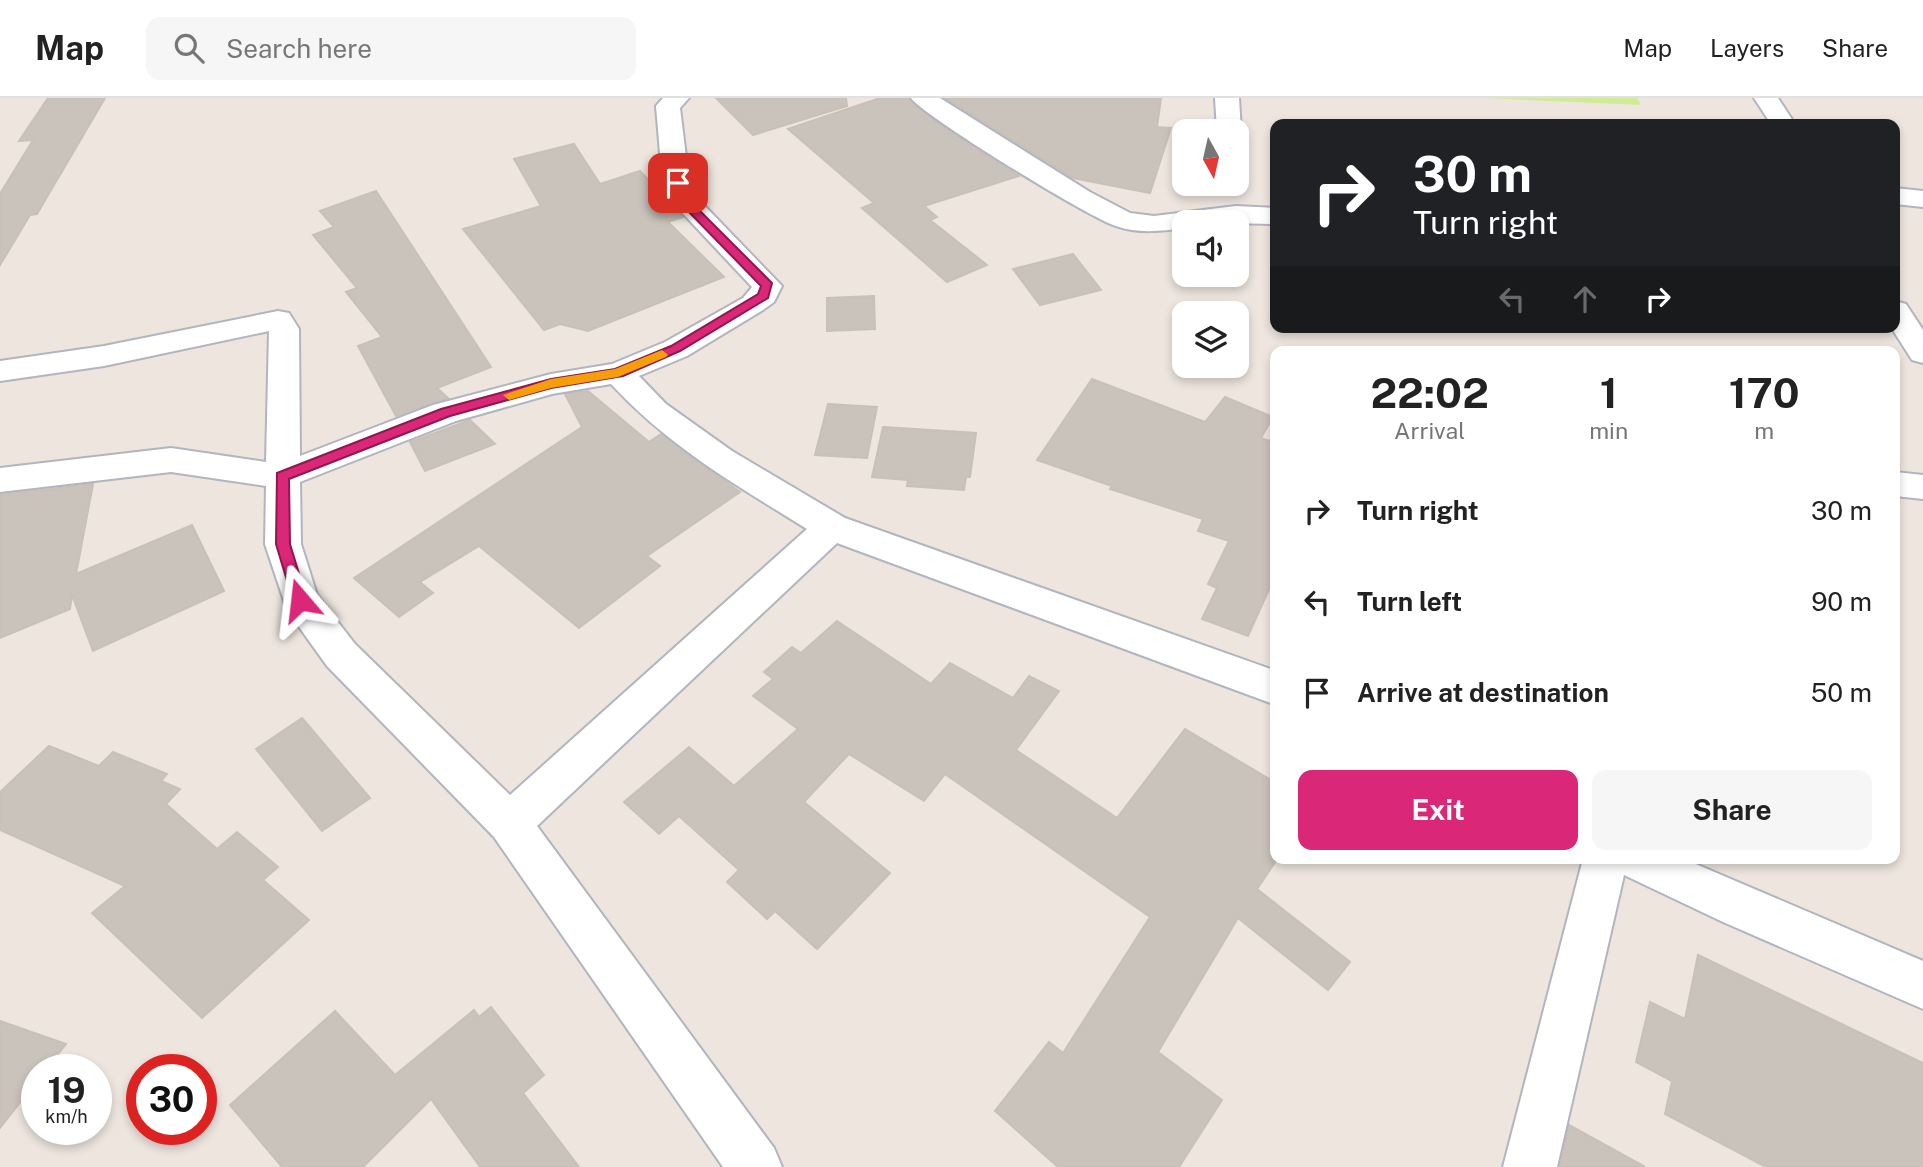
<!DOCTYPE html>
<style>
body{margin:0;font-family:"Public Sans",sans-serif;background:#f6f6f6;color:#222;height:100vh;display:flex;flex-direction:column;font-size:26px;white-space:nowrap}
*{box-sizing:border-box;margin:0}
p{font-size:23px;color:#767676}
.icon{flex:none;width:38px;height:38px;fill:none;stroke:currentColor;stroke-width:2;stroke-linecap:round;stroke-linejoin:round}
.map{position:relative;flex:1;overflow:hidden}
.panel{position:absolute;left:1270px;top:248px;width:630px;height:518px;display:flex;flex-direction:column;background:#fff;border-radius:14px;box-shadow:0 4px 10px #0003}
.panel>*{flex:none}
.top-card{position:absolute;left:1270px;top:21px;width:630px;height:214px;border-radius:14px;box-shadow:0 4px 10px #0003;background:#202124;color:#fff;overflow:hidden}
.needle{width:46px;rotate:172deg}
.controls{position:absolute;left:1172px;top:21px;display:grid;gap:14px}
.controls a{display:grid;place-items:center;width:77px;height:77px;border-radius:14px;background:#fff;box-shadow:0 4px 10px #0003;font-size:35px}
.speed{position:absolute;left:21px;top:956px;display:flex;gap:14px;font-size:35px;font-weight:700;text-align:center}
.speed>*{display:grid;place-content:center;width:91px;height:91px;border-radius:50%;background:#fff;box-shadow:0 4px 10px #0003;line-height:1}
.speed small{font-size:18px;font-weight:400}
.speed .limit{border:10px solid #d22;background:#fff;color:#111}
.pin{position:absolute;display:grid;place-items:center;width:60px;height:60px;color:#fff;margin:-30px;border-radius:14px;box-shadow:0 4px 10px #0006}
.me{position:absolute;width:77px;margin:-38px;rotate:343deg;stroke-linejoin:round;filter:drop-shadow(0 0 5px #0008)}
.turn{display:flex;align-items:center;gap:24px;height:147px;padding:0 28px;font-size:32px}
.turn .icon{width:91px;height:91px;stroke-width:2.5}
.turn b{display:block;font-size:49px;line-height:60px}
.lanes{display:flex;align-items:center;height:66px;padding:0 28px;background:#0003;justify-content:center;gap:35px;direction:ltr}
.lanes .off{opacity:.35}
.eta{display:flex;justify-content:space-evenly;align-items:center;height:119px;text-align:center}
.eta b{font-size:42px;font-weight:700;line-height:49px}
.cta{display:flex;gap:14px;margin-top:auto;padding:14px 28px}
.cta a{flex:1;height:80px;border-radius:14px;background:#db2777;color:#fff;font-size:28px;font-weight:700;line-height:80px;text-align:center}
.cta a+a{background:#f6f6f6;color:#222}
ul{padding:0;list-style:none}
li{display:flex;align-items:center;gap:21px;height:91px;padding:0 28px}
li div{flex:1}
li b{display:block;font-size:26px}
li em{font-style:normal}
header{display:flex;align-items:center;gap:42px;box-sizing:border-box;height:98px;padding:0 35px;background:#fff;border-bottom:2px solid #e0e0e0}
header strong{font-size:33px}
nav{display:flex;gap:38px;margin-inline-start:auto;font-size:24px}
.search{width:490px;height:63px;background:#f6f6f6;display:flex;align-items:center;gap:18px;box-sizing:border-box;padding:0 24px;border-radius:14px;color:#767676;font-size:26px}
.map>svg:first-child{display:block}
.pitch{fill:#d0ea96}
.building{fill:#c9c3bc;stroke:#c9c0b7;stroke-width:2}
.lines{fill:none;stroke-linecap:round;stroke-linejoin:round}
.minor-casing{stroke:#b1b5bf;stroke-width:4}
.minor{fill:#fff;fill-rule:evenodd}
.route{fill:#db2777;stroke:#8e194d;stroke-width:2}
.slow{fill:#f59e0b}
</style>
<header>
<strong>Map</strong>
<div class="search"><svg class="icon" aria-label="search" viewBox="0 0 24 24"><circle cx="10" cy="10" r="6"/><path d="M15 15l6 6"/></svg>Search here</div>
<nav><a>Map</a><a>Layers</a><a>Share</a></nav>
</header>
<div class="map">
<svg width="1923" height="1069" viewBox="0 0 1923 1069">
<rect width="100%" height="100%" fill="#ede5de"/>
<!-- pitch -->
<polygon class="pitch" points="1487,0 1637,0 1641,7"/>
<!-- building -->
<g class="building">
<polygon points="48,0 105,0 37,116 30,117 0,167 0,96 33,42 19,43"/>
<polygon points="716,0 846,0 847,8 753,37"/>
<polygon points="880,0 908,0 943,28 1019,78 924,108 937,119 930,122 987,167 947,184 862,110 874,105 788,31"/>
<polygon points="945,0 1161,0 1157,29 1171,30 1150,95 1073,80"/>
<polygon points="574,46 600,86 640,73 683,119 668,124 724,179 588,233 560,226 544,232 463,131 541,108 514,61"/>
<polygon points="376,93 491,269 437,290 448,300 396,318 358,248 382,239 346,194 357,190 313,137 334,129 320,113"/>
<polygon points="1073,156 1101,192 1040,207 1013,171"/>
<polygon points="874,198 875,231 827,233 827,200"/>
<polygon points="1092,281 1205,324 1225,299 1273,319 1261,340 1276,345 1276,476 1248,538 1202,521 1217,490 1208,486 1229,443 1198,433 1203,421 1110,391 1112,388 1037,362"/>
<polygon points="588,293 649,344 661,336 740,394 647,458 660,468 579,530 479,448 420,484 433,495 399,519 354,480 582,329 565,296"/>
<polygon points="828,306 877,309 867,360 815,357"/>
<polygon points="470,322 495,346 425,373 410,344"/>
<polygon points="883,329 976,335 970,379 966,379 964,392 907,388 908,382 872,379"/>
<polygon points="93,386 76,476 192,427 224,493 93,553 72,497 70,511 0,540 0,397"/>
<polygon points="837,523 931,586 950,565 1013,600 1029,578 1059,593 1016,652 1117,720 1185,631 1276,685 1276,763 1257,791 1350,864 1328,892 1238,820 1158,954 1222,1002 1179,1069 1058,1069 995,1013 1049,944 1063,955 1150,819 945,676 924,703 849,656 804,704 890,775 817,851 775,813 767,821 727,784 739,772 679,718 659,736 624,704 689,649 734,688 798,631 753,598 773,581 764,574 792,549 801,555"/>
<polygon points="302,620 370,700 322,733 256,651"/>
<polygon points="49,648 99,668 113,654 167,676 161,683 180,691 166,706 217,751 237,734 278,769 263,782 309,822 202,920 92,815 125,788 0,732 0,694"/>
<polygon points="1698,857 1923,965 1923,1069 1766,1069 1665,1016 1672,983 1636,964 1650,904 1685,921"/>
<polygon points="491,909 544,977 523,995 579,1069 480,1069 431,1001 363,1069 282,1069 230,1007 335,913 395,977 474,912 479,919"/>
<polygon points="0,923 66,946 46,971 37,971 37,983 0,1030"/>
<polygon points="1569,1027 1645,1069 1560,1069"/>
</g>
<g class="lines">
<!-- minor casing -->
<g class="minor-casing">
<g id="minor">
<path d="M663 0H689L680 10 687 67 700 103 782 188 774 204 763 212 687 258 639 278 666 306 732 353 845 420 1276 573V607L837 445 537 728 774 1050 782 1069H723L494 739 327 568 287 512 265 446 266 388 171 374 0 394V370L171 350 266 364 269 233 104 268 0 283V263L104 248 278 213 289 215 299 231 300 358 433 307 551 276 612 266 665 244 743 200 752 189 674 106 661 67 656 8ZM611 286C668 348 736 387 807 431L510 697 355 546 317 497 301 446 300 384 456 323 552 296Z"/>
<path d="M911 0H940L1090 94 1130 115 1154 118 1236 108 1276 110V126L1185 124V130C1162 133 1138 136 1116 128 1091 121 922 17 911 0Z"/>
<polygon points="1215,0 1239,0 1241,33 1238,38 1237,33 1217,33"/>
<polygon points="1754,0 1778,0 1795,26 1771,26"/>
<polygon points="1895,90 1923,93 1923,109 1895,106"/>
<polygon points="1895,203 1906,206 1923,232 1923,265 1912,262 1891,229 1895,229"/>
<polygon points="1895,374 1923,377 1923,401 1895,398"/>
<polygon points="1583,761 1684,761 1923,863 1923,911 1723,824 1624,777 1557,1069 1503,1069"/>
</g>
</g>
<!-- minor -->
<use href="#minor" class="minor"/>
</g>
<!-- route -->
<polygon class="route" points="678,82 684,85 692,105 772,185 768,200 680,253 623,278 551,290 450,318 289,381 290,446 307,502 305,506 294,506 276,446 277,375 441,311 551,281 615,271 671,248 758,196 761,188 683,108 673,85"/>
<!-- slow -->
<polygon class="slow" points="662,252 668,257 666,259 618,279 551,290 509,302 503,297 551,281 615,271"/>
</svg>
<div class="controls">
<a><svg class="needle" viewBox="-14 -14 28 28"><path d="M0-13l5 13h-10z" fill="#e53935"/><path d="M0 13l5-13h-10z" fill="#767676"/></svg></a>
<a><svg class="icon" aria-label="sound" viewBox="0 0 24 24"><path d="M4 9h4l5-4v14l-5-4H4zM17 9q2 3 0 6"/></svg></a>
<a><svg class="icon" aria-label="layers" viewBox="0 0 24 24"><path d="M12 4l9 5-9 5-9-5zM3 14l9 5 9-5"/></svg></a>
</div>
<div class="speed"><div>19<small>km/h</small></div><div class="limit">30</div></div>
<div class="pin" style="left:678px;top:85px;background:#d93025"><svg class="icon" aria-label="arrive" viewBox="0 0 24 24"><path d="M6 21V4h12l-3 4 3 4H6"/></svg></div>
<svg class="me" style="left:300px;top:502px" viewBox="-20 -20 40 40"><path d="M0-17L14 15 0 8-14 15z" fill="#db2777" stroke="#fff" stroke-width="4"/></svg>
<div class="top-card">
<div class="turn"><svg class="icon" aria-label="right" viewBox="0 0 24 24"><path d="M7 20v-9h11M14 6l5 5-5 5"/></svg><div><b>30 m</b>Turn right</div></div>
<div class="lanes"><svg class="icon off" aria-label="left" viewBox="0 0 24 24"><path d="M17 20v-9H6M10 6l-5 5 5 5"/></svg><svg class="icon off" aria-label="ahead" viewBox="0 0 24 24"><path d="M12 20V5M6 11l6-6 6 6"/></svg><svg class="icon" aria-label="right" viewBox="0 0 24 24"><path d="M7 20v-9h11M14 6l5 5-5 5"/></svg></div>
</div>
<section class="panel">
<div class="eta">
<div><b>22:02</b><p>Arrival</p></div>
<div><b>1</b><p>min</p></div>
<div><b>170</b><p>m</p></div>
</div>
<ul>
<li><svg class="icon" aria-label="right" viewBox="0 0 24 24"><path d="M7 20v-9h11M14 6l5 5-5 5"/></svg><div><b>Turn right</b></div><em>30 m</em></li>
<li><svg class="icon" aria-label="left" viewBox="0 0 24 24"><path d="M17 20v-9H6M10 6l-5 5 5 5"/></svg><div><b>Turn left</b></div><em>90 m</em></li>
<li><svg class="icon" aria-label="arrive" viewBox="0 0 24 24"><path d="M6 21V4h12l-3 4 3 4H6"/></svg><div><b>Arrive at destination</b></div><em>50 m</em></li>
</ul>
<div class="cta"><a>Exit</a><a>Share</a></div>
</section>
</div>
